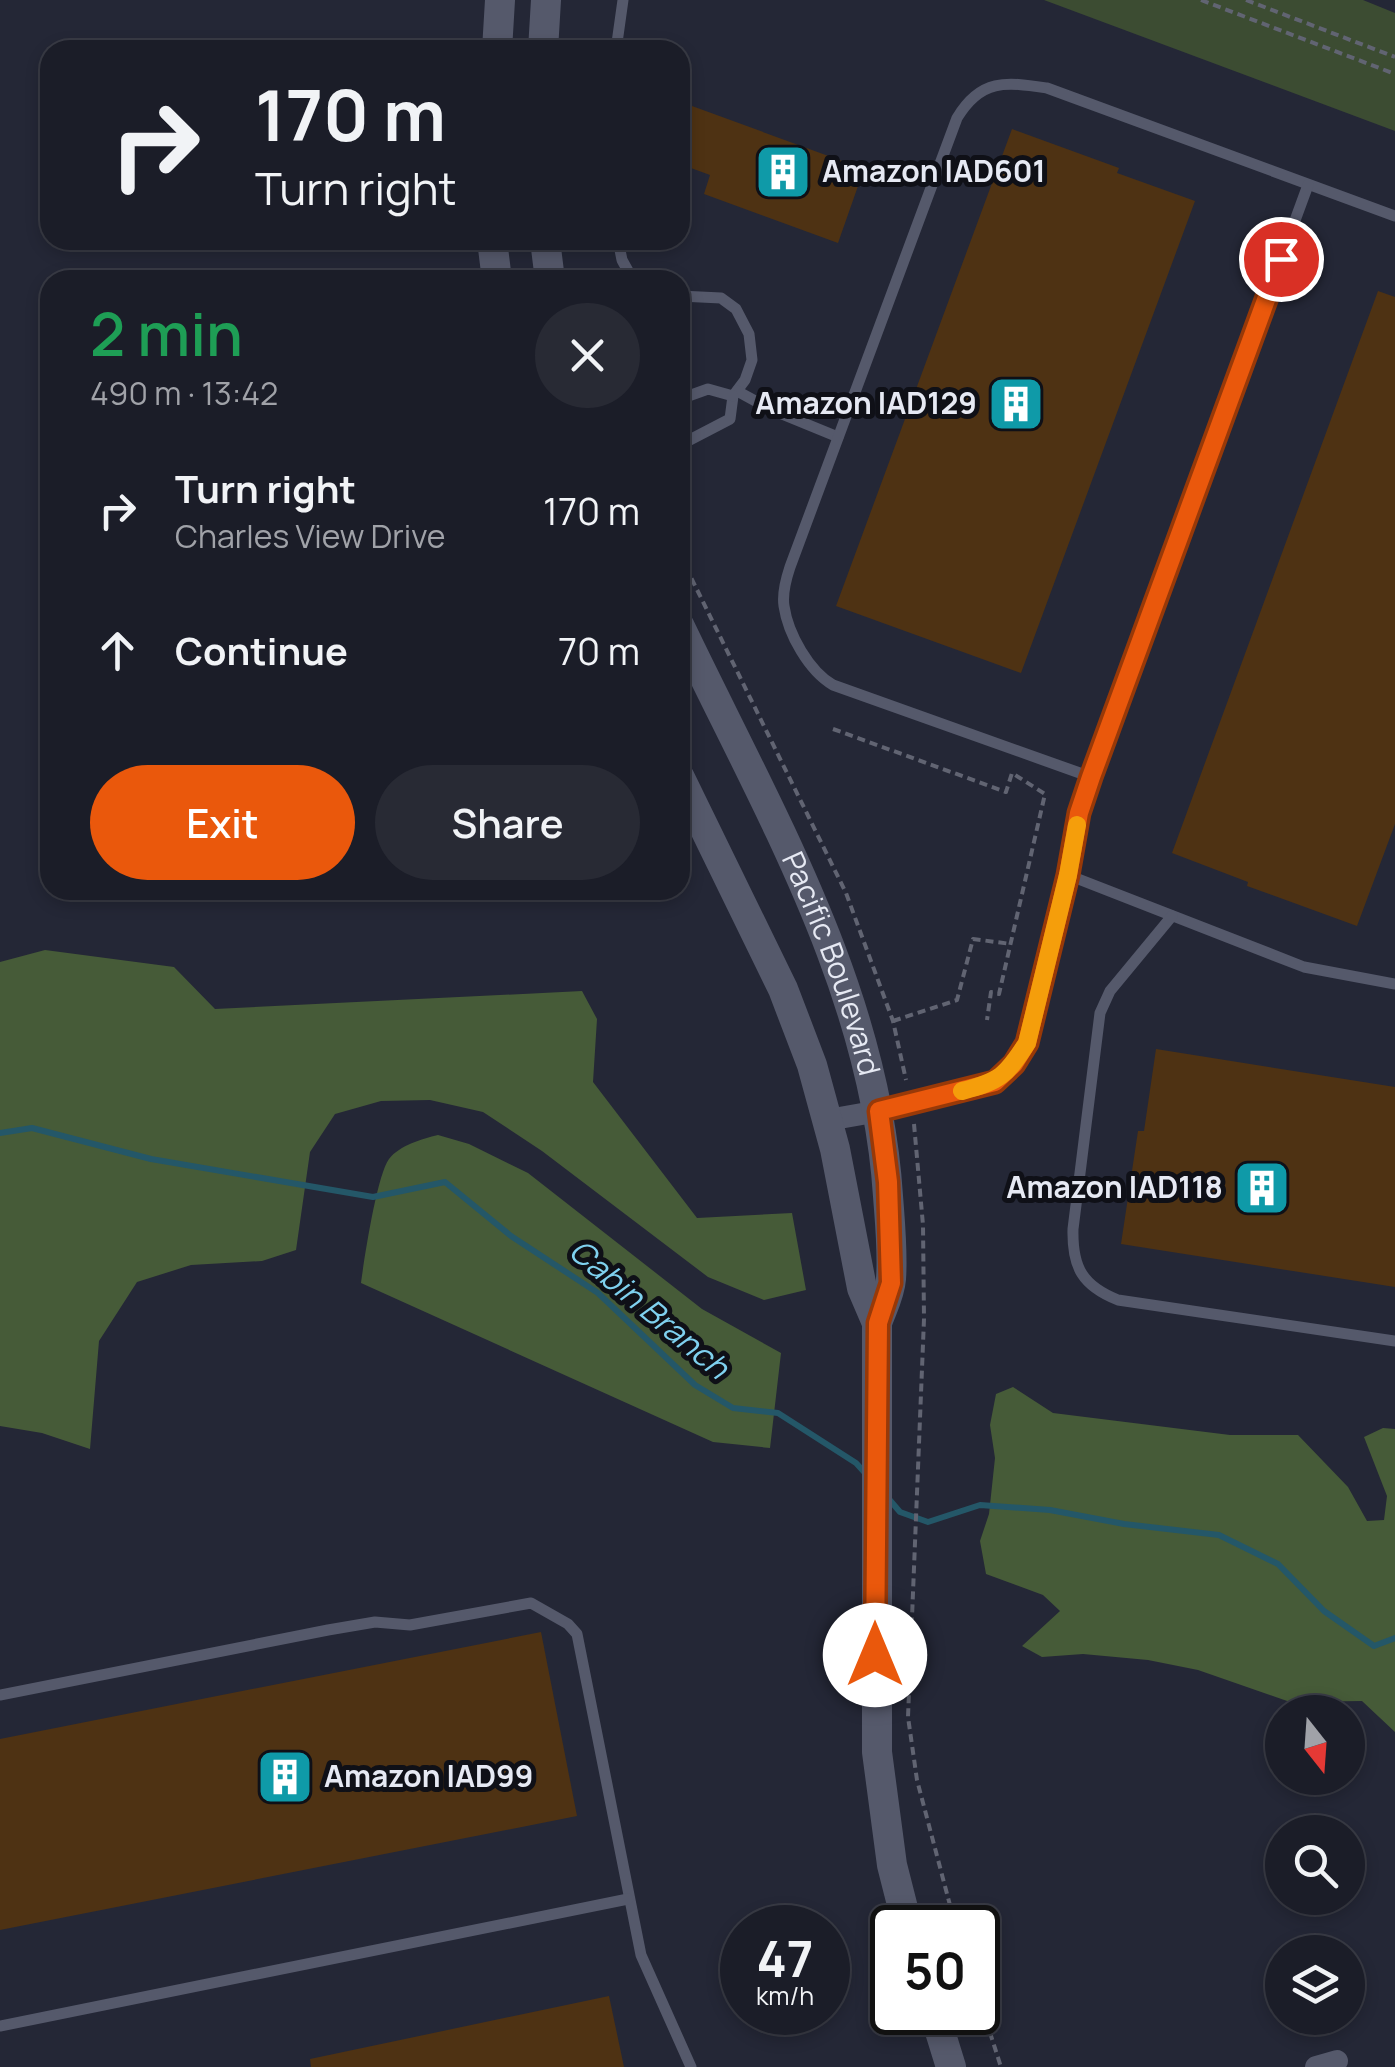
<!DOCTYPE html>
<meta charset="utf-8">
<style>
body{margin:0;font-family:Manrope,sans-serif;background:#282a34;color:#f1f3f6;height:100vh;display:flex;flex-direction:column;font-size:38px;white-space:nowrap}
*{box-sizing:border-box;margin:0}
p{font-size:32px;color:#a0a2a8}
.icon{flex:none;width:55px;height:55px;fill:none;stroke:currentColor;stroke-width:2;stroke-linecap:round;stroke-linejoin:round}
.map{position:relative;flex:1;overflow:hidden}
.details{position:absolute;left:40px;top:270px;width:650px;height:630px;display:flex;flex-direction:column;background:#1b1d28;border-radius:30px;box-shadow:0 5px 15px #0003,0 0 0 2px #393b45}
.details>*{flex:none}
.banner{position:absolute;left:40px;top:40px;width:650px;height:210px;border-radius:30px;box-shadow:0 5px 15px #0003,0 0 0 2px #393b45;background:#1b1d28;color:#f1f3f6;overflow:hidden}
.needle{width:65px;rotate:163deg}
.fabs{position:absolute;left:1265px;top:1695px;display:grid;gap:20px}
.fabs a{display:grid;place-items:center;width:100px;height:100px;border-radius:50%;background:#1b1d28;box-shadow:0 5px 15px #0003,0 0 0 2px #393b45;font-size:50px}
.speed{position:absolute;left:720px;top:1905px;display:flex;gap:20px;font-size:50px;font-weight:700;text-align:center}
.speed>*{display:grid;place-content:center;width:130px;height:130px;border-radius:50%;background:#1b1d28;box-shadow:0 5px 15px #0003,0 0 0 2px #393b45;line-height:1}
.speed small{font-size:25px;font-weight:400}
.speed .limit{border:5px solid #111;border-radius:15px;background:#fff;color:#111}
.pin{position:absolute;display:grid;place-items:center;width:85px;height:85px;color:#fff;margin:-42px;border:5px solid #fff;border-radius:50%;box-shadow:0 2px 10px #0007}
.me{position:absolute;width:110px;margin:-55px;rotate:0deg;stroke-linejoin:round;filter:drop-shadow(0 0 8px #0008)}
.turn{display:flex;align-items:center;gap:35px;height:210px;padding:0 50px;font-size:45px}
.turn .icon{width:130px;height:130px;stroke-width:2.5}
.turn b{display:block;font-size:70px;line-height:85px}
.round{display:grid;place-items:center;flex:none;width:105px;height:105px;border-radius:52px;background:#282a34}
.overview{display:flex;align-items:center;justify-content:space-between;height:170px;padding:0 50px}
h1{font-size:60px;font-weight:600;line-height:75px;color:#1e9e55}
.button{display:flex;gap:20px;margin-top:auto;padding:20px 50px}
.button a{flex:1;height:115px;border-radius:60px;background:#ea580c;color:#fff;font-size:40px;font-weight:600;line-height:115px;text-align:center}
.button a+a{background:#282a34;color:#f1f3f6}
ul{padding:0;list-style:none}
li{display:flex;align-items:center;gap:30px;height:140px;padding:0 50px}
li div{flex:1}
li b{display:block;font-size:38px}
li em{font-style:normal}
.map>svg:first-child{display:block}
.green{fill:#3c4c32}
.forest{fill:#465b38}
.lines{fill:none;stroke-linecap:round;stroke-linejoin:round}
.stream{stroke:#245768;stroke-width:6}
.building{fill:#4e3213}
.path{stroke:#616472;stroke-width:4;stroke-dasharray:8 5;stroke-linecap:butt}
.service{stroke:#55596b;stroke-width:11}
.minor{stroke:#55596b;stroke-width:22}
.secondary{stroke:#55596b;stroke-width:30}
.route-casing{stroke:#983908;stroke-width:25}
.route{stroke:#ea580c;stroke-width:18}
.slow{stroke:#f59e0b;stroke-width:18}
.labels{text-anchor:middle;stroke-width:10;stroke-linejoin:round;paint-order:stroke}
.poi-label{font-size:30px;font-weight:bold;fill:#e6e9f3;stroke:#0f1017;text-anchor:start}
.street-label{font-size:30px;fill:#e6e9f3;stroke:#0f1017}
.water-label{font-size:32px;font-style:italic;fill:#7fd1ef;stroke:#0f1017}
</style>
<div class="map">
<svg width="1395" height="2067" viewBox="0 0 1395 2067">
<rect width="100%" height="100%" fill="#242736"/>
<!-- green -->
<polygon class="green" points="1044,0 1363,0 1395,13 1395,131"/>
<!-- forest -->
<g class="forest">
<polygon points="45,950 174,967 215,1009 582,991 597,1019 593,1082 697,1218 792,1213 806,1290 764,1300 708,1277 542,1151 483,1112 430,1100 381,1101 335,1114 310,1152 296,1250 262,1261 191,1265 137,1282 99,1341 90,1449 42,1433 0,1426 0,962"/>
<path d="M438 1135 469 1144 528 1173 702 1309 781 1353 770 1448 713 1442 361 1283C364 1260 377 1175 389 1159 400 1145 422 1139 438 1135Z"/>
<polygon points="1013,1387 1053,1413 1230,1435 1298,1435 1348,1487 1367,1521 1384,1520 1387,1496 1364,1437 1383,1428 1395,1429 1395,1732 1362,1701 1290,1702 1198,1670 1148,1660 1083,1654 1042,1657 1022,1646 1060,1611 1043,1595 986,1574 980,1541 989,1514 995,1458 990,1425 996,1394"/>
</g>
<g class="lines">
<!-- stream -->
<g class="stream">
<polyline points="0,1133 32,1128 151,1159 373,1197 445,1182 511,1236 598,1293 695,1385 733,1408 778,1413 856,1463 866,1474"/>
<polyline points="888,1498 900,1512 928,1522 980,1505 1050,1510 1124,1524 1219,1535 1278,1564 1324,1611 1374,1646 1395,1638"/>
</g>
</g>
<!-- building -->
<g class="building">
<polygon points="692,106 864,169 838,243 704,194 710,175 680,164 680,137"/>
<polygon points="1012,129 1119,168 1117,173 1195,201 1021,673 836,606"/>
<polygon points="1378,291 1395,297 1395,824 1357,926 1247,886 1248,882 1172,853"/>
<polygon points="1156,1049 1395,1087 1395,1287 1121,1244 1138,1131 1144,1131"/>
<polygon points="541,1632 577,1816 0,1930 0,1739"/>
<polygon points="609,1996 624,2067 311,2067 310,2059"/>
</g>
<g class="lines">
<!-- path -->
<g class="path">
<polyline points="1201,0 1395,74"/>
<polyline points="1246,0 1395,57"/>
<polyline points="680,555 846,893 893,1021 906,1080"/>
<polyline points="833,729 1006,792 1012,773 1045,794 999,994 991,992 987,1020"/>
<polyline points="893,1021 957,1000 973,939 1011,944"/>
<polyline points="914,1124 923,1225 924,1319 908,1717 917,1780 956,1928"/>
<polyline points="978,1995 1001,2067"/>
</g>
<!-- service -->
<g class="service">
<polyline points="616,50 623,0"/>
<polyline points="618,240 622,260 633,280"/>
<polyline points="680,296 721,298 736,309 749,334 752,360 745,380 733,396 730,419 680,445"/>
<polyline points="737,391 772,410 838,437"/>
<polyline points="680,399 708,389 733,396"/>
<path d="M1091 777 833 685C809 671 788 634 784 606 782 593 786 579 790 567L957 118C981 78 1006 82 1047 88L1395 216"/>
<polyline points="1068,875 1304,967 1395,984"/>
<path d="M1172 916 1110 991 1100 1013 1073 1229C1072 1268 1083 1286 1118 1300L1395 1341"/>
<polyline points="1037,1004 1068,875 1079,813 1091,777 1308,185"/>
<polyline points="0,1695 328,1630 375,1622 410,1625 531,1603 568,1624 577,1634 641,1955 691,2067"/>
<polyline points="0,2026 628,1899"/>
</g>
<!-- minor -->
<g class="minor">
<polyline points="828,1120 879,1111 995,1082 1013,1065 1027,1043 1037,1004"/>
<polyline points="1316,2067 1337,2061"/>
</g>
<!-- secondary -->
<g class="secondary">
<polyline points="497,50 500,0"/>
<polyline points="543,50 546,0"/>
<polyline points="492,240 497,280"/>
<polyline points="545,240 550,280"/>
<path id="s1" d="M680 627C767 809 875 990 888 1196 890 1223 893 1252 891 1279 890 1294 882 1309 877 1323V1752L892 1865 908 1928"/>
<polyline points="680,778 783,989 812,1065 835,1149 862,1288 877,1323"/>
<polyline points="934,2012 951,2067"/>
</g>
</g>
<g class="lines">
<!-- route casing -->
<g class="route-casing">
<polyline id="route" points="875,1655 878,1323 891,1283 888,1182 879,1111 995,1082 1014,1064 1027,1043 1068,875 1079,813 1091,777 1281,259"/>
</g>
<!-- route -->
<use href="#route" class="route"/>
<!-- slow -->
<path class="slow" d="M962 1091C1000 1081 1006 1076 1027 1043L1068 875 1077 825"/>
</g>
<!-- icons -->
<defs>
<g id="building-square" transform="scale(2.875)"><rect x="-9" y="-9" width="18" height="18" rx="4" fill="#0f9aa8" stroke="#0f1017"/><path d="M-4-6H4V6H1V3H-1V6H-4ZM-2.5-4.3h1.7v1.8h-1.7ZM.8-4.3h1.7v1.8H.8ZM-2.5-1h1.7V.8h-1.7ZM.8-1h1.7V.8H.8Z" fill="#fff"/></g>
</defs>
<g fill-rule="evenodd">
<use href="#building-square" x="783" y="172"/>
<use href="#building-square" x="1016" y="404"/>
<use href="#building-square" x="1262" y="1188"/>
<use href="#building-square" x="285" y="1777"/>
</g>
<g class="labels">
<!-- poi labels -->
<g class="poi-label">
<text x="822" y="182">Amazon IAD601</text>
<text x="977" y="414" text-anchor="end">Amazon IAD129</text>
<text x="1223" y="1198" text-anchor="end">Amazon IAD118</text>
<text x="324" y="1787">Amazon IAD99</text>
</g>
<!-- street labels -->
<g class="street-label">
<text dy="10" stroke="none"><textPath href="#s1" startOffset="370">Pacific Boulevard</textPath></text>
</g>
<!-- water labels -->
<g class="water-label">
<text transform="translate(649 1309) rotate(40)" y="11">Cabin Branch</text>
</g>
</g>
</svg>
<div class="fabs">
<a><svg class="needle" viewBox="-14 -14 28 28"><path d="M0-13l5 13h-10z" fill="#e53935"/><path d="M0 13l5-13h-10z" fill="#a0a2a8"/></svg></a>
<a><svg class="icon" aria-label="search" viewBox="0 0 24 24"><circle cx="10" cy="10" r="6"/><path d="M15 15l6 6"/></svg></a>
<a><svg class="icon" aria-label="layers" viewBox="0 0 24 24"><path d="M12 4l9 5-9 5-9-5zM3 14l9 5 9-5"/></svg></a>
</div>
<div class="speed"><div>47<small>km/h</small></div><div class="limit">50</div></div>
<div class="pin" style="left:1281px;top:259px;background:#d93025"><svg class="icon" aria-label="arrive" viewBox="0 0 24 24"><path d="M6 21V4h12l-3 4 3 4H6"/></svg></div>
<svg class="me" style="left:875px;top:1655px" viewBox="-20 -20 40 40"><circle r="19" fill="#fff"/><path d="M0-13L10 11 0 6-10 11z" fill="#ea580c"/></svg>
<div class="banner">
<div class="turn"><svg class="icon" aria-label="right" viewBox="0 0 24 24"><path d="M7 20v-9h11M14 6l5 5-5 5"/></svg><div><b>170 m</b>Turn right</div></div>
</div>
<section class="details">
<div class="overview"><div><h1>2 min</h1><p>490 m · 13:42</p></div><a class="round"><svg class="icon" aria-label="close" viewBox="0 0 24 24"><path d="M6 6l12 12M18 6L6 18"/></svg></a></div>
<ul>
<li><svg class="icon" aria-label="right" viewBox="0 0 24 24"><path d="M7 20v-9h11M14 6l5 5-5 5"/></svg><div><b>Turn right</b><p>Charles View Drive</p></div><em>170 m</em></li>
<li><svg class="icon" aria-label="ahead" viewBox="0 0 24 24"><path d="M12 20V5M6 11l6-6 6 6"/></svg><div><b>Continue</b></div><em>70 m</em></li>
</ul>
<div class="button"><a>Exit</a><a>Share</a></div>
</section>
</div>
